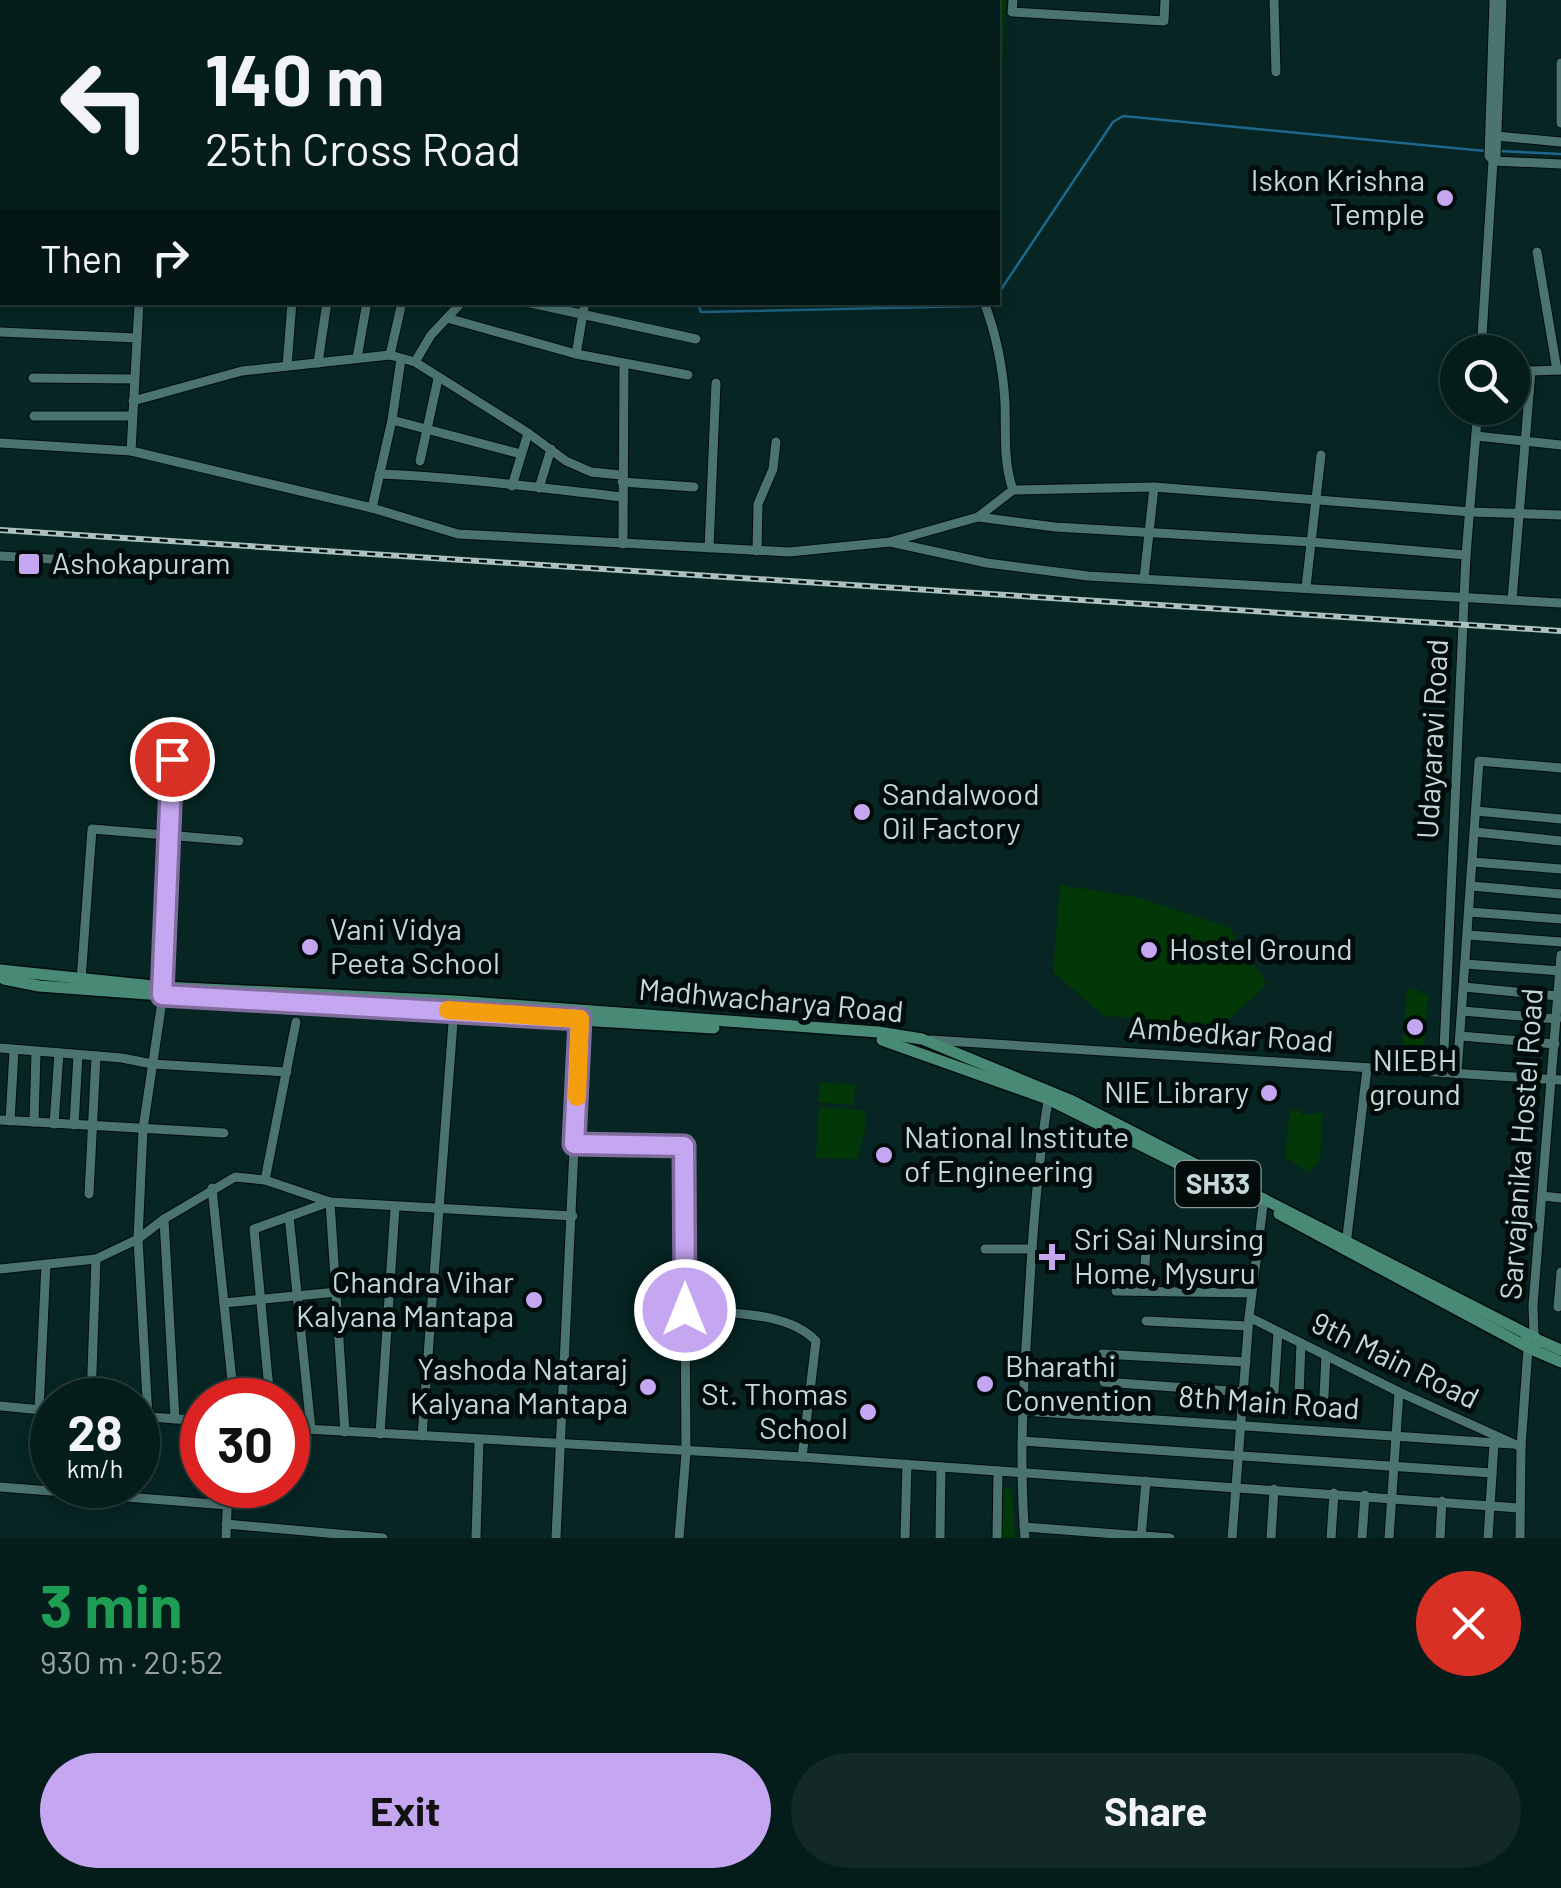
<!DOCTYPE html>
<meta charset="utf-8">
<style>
body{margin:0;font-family:Barlow,sans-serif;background:#122927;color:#f1f3f6;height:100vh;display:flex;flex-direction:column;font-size:38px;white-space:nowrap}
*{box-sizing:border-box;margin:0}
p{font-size:32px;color:#97a1a2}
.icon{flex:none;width:55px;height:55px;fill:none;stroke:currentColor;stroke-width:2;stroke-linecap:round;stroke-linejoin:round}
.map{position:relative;height:1538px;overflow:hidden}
.side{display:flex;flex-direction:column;background:#041c1a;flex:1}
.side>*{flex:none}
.guide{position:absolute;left:0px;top:0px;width:1000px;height:305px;box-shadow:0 5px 15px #0003,0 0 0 2px #253a39;background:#041c1a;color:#f1f3f6;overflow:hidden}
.tools{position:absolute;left:1440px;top:335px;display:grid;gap:20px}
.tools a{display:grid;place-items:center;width:90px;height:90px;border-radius:50%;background:#041c1a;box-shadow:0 5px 15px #0003,0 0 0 2px #253a39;font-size:50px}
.speed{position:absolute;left:30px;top:1378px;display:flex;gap:20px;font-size:50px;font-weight:700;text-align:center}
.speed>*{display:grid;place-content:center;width:130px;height:130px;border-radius:50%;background:#041c1a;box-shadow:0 5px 15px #0003,0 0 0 2px #253a39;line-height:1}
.speed small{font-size:25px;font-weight:400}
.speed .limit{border:15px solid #d22;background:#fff;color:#111}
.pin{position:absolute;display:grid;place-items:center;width:85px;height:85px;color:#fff;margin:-42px;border:5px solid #fff;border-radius:50%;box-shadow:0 2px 10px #0007}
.me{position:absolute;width:110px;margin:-55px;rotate:0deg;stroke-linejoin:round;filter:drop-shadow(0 0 8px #0008)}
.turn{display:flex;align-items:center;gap:35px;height:210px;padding:0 40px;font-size:45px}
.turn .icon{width:130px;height:130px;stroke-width:2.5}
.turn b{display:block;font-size:70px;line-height:85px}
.then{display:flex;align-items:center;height:95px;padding:0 40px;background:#0003;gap:20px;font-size:38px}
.round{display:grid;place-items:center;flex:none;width:105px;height:105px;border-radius:52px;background:#122927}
.overview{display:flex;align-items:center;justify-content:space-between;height:170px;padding:0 40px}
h1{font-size:60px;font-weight:700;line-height:75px;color:#1e9e55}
.action{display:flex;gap:20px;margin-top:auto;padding:20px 40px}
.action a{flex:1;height:115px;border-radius:60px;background:#c5a7f1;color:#111;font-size:40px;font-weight:700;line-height:115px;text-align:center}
.action a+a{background:#122927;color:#f1f3f6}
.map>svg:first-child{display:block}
.green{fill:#023808}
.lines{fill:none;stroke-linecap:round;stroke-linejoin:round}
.stream{stroke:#1d688c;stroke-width:2.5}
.minor-casing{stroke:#000d0c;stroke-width:11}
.major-casing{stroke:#000d0c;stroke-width:14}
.minor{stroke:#4b7370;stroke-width:9}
.major{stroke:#498a77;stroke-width:11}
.rail-casing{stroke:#aac1bf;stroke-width:6}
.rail{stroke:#010c0b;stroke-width:2.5;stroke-dasharray:8;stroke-linecap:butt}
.route-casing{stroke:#806d9d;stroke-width:25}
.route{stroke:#c5a7f1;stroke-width:18}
.slow{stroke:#f59e0b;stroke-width:18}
.poi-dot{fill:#c5a7f1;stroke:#010c0b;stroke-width:4}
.labels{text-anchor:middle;stroke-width:10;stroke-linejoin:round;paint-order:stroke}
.shield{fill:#010c0b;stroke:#8a9c9a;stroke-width:2.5}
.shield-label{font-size:28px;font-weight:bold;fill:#c5dad8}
.poi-label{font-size:30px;fill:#c5dad8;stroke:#010c0b;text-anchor:start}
.street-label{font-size:30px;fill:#c5dad8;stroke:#010c0b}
</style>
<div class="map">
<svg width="1561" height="1538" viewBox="0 0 1561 1538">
<rect width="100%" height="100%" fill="#062523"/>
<!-- green -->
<g class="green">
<polygon points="927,0 1006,0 1002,81 998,81 998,2"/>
<polygon points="1060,885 1136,897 1229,927 1267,984 1223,1025 1104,1016 1053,972"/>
<polygon points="1407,989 1418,989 1419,993 1428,995 1423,1060 1401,1058"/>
<polygon points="820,1082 855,1085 854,1105 818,1102"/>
<polygon points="819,1107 865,1110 865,1131 857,1159 816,1158"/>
<polygon points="1290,1109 1299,1110 1303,1115 1323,1112 1320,1161 1309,1172 1285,1157"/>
<polygon points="1003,1488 1012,1489 1015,1538 1002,1538"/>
</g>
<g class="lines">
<!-- stream -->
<g class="stream">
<polyline points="0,38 2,39"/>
<polyline points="1498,151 1561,154"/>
<polyline points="998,294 1113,122 1123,116 1485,151"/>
<polyline points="697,302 701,312 977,306 982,303"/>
</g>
<!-- minor casing -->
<g class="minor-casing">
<g id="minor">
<polyline points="664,0 674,2"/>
<polyline points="786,0 788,2"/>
<polyline points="815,0 815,2"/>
<polyline points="903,0 903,2"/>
<polyline points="1013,0 1012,12 1164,21 1165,0"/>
<polyline points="1274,0 1276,72"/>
<polyline points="693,2 694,0"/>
<polyline points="847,2 896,0"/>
<polyline points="918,2 918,0"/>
<polyline points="1561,63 1561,123"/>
<polyline points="0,86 2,88"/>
<polyline points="1496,136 1561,142"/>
<polyline points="1493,161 1489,156 1494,0"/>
<polyline points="1493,161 1561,164"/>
<polyline points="0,213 2,213"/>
<polyline points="0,241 2,242"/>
<polyline points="1537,252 1557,370"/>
<polyline points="0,270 2,270"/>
<polyline points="0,298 2,298"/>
<polyline points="526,302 696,339"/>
<path d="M984 302C997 336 1003 368 1005 403 1006 432 1003 462 1013 490"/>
<polyline points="447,318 462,302"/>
<polyline points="0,332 137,338"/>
<polyline points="1481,352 1493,161 1496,156 1502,0"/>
<polyline points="576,354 585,302"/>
<polyline points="390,355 402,302"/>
<polyline points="357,358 367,302"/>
<polyline points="415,362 431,335 447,318 576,354 688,375"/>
<polyline points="318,363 327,302"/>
<polyline points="287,366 292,302"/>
<polyline points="1512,375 1531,371"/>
<polyline points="33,378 134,379"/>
<polyline points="133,401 242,371 390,355 415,362 528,433 566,461 591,472 621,475"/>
<polyline points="34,416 132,416"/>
<polyline points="392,420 521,454"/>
<polyline points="1476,436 1561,445"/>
<polyline points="0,443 131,451 372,508 458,534 789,552 890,542 987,563 1088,576 1561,603"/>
<polyline points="131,451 139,303 136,302"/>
<polyline points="420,461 438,379"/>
<path d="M379 474C461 477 541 488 622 497"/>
<polyline points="622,482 694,487"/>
<polyline points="512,486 528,433"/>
<polyline points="539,488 551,449"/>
<polyline points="372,508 392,420 401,359"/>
<polyline points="978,517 1055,527 1311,542 1466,555"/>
<polyline points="893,541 978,517 1013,490 1154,487 1471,512 1561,515"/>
<polyline points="623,544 624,364"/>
<polyline points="709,548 716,383"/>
<polyline points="757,551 758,504 773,469 776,442"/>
<polyline points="0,556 102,562"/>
<polyline points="1144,579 1154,487"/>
<polyline points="1306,587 1321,455"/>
<polyline points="1512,600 1531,371 1561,370"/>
<polyline points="1476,811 1561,819"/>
<polyline points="1475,832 1561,841"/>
<polyline points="1473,862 1561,869"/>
<polyline points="1471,886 1561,894"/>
<polyline points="1469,912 1561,919"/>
<polyline points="1468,935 1561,942"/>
<polyline points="1465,964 1561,971"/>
<polyline points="81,980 92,829 239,841"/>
<polyline points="1464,987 1558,996"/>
<polyline points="1462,1011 1557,1019"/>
<polyline points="1460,1036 1555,1044"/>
<polyline points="931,1040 1561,1080"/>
<polyline points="0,1048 122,1058 152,1064 287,1072"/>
<polyline points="1443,1073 1466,555 1478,408"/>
<polyline points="1457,1074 1479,761 1561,768"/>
<polyline points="0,1120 224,1133"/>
<polyline points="10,1121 14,1051"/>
<polyline points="34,1122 36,1052"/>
<polyline points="54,1124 59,1053"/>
<polyline points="74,1125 78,1055"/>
<polyline points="575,1144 684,1146 686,1453 679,1538"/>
<polyline points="265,1180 296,1022"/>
<polyline points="212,1188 234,1400"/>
<polyline points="89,1194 96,1056"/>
<polyline points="1542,1196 1561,1198"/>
<polyline points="330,1202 345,1432"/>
<polyline points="289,1216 311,1429"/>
<polyline points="164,1219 175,1419"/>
<polyline points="1346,1245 1367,1069"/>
<polyline points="985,1249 1032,1249"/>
<polyline points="0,1269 96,1259 138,1239 164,1219 235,1177 265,1180 330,1202 573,1216"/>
<polyline points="1116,1291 1251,1293"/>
<polyline points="1143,1291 1146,1251"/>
<polyline points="224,1303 337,1292"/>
<polyline points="1558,1307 1561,1272"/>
<path d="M685 1309C725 1314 787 1310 816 1341L802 1457"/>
<polyline points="1249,1317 1399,1392 1521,1447"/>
<polyline points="1146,1321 1248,1326"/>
<polyline points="1534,1337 1533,1305 1561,955"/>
<polyline points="1102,1354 1246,1362"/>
<polyline points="1104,1382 1244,1392"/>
<polyline points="1274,1392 1278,1332"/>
<polyline points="1299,1395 1301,1343"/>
<polyline points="1324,1396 1326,1355"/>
<polyline points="91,1400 96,1259"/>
<polyline points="270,1400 254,1229 329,1202"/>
<polyline points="0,1406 52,1411"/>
<polyline points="39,1410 46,1264"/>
<polyline points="1023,1411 1512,1444"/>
<polyline points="138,1416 202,1421"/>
<polyline points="148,1417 138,1239 143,1129 161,1008 172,759"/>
<polyline points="288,1428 802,1457 1519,1508"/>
<polyline points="380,1434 395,1208"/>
<polyline points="422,1436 454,1009"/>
<polyline points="1022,1441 1492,1473"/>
<polyline points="0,1487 227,1505"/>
<polyline points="226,1524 383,1538"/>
<polyline points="1024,1527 1170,1538"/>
<polyline points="226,1538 228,1485"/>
<polyline points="476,1538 479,1440"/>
<polyline points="556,1538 580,1018"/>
<polyline points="905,1538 907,1464"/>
<polyline points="940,1538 941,1467"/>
<polyline points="997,1538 998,1471"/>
<path d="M1025 1538C1019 1464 1023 1390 1028 1315 1032 1241 1037 1167 1049 1094"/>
<polyline points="1141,1538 1146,1481"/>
<polyline points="1232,1538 1249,1317 1264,1198"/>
<polyline points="1271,1538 1274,1489"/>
<polyline points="1331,1538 1334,1493"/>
<polyline points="1362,1538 1365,1495"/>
<polyline points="1389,1538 1399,1392"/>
<polyline points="1440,1538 1442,1501"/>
<polyline points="1488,1538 1494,1443"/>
<polyline points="1520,1538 1521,1447 1528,1348"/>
</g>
</g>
<!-- major casing -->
<g class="major-casing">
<g id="major">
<polyline points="0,970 163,987 455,1001 878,1032 922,1039 1070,1100 1531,1336"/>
<polyline points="4,979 39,986 162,995 714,1028"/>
<polyline points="882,1040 1048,1099 1231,1190"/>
<polyline points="1279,1214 1527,1347"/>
<circle cx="1531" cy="1342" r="6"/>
<polyline points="1536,1339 1561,1350"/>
<polyline points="1531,1349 1561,1362"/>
</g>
</g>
<!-- minor -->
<use href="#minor" class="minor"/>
<!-- major -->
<use href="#major" class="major"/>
<!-- rail casing -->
<g class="rail-casing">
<polyline id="rail" points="0,530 1561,631"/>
</g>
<!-- rail -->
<use href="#rail" class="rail"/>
</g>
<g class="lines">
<!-- route casing -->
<g class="route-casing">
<polyline id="route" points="172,759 162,995 580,1019 574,1144 684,1146 685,1310"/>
</g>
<!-- route -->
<use href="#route" class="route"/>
<!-- slow -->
<polyline class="slow" points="448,1010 580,1019 577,1097"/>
</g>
<!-- markers -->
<g class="poi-dot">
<circle cx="1445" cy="198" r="10"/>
<rect x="17" y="552" width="24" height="24" rx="5"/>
<circle cx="862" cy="812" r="10"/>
<circle cx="310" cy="947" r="10"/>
<circle cx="1149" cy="950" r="10"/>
<circle cx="1415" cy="1027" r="10"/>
<circle cx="1269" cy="1093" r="10"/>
<circle cx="884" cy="1155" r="10"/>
<path d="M1047 1242h10v10h10v10h-10v10h-10v-10h-10v-10h10z"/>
<circle cx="534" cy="1300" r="10"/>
<circle cx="985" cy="1384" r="10"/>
<circle cx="648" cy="1387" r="10"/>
<circle cx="868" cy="1412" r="10"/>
</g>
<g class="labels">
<!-- shield labels -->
<rect class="shield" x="1175.5" y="1161" width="85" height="46" rx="8"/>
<g class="shield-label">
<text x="1218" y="1194">SH33</text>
</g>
<!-- poi labels -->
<g class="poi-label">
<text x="1425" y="191" text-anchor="end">Iskon Krishna<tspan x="1425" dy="34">Temple</tspan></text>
<text x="52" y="574">Ashokapuram</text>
<text x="882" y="805">Sandalwood<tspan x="882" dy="34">Oil Factory</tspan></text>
<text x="330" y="940">Vani Vidya<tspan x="330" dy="34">Peeta School</tspan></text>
<text x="1169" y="960">Hostel Ground</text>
<text x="1415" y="1071" text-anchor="middle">NIEBH<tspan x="1415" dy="34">ground</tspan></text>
<text x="1249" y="1103" text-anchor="end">NIE Library</text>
<text x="904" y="1148">National Institute<tspan x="904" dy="34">of Engineering</tspan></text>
<text x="1074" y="1250">Sri Sai Nursing<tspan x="1074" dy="34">Home, Mysuru</tspan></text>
<text x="514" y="1293" text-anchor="end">Chandra Vihar<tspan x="514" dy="34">Kalyana Mantapa</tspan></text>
<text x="1005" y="1377">Bharathi<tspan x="1005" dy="34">Convention</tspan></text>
<text x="628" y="1380" text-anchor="end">Yashoda Nataraj<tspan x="628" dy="34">Kalyana Mantapa</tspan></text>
<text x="848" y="1405" text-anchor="end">St. Thomas<tspan x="848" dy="34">School</tspan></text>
</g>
<!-- street labels -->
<g class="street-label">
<text transform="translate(1433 739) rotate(-87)" y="10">Udayaravi Road</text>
<text transform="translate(771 1001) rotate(5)" y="10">Madhwacharya Road</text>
<text transform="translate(1231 1035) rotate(4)" y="10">Ambedkar Road</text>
<text transform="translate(1522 1144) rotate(-86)" y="10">Sarvajanika Hostel Road</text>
<text transform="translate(1395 1361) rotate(26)" y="10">9th Main Road</text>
<text transform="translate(1269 1403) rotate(4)" y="10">8th Main Road</text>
</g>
</g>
</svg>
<div class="tools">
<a><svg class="icon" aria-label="search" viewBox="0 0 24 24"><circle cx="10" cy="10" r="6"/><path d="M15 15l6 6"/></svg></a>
</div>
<div class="speed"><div>28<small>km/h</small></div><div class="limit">30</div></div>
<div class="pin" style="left:172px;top:759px;background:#d93025"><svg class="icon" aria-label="arrive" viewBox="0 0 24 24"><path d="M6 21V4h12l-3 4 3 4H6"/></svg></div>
<svg class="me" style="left:685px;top:1310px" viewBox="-20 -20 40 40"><circle r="17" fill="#c5a7f1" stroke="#fff" stroke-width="3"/><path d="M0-11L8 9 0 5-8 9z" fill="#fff"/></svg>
<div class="guide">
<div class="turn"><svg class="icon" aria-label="left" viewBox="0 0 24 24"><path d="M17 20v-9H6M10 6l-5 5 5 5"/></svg><div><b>140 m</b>25th Cross Road</div></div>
<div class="then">Then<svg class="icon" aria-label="right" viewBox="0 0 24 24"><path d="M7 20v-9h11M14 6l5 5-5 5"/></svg></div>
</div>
</div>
<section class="side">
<div class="overview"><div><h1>3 min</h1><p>930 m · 20:52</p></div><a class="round" style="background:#d93025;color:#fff"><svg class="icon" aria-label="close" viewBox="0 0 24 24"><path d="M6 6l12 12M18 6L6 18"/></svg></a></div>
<div class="action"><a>Exit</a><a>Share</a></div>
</section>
